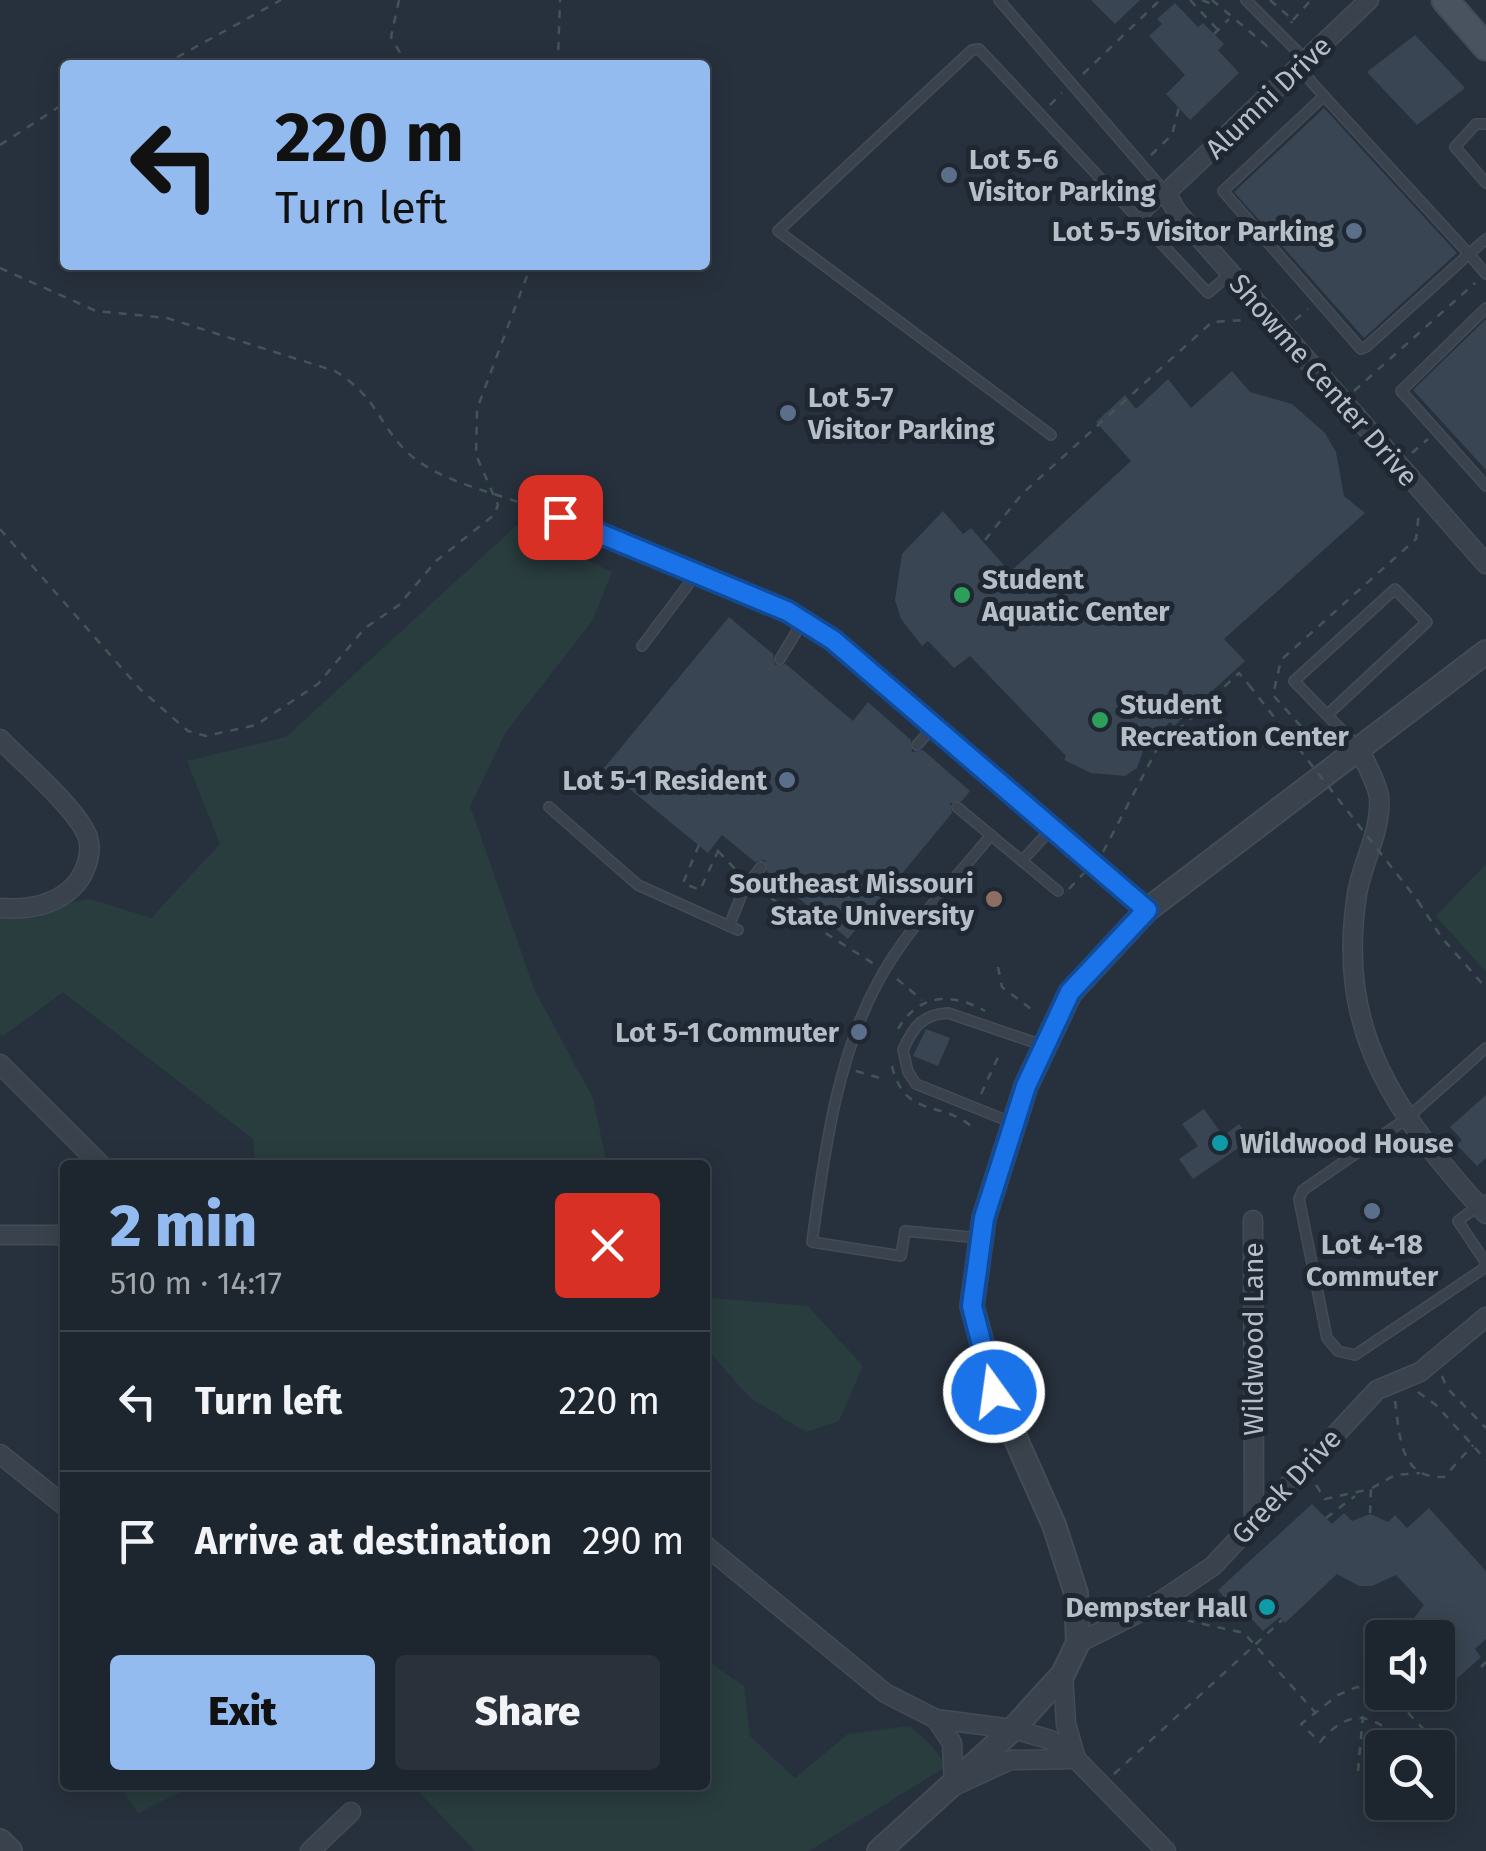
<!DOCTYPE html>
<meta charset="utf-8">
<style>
body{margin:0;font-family:"Fira Sans",sans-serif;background:#2a313a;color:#f1f3f6;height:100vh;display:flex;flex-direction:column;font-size:38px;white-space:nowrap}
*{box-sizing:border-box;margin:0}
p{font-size:32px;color:#a0a5aa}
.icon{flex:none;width:55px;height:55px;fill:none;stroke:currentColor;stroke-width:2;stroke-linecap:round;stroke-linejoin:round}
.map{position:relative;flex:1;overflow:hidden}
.panel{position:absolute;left:60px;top:1160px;width:650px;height:630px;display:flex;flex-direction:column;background:#1d252e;border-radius:10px;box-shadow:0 5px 25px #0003,0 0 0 2px #3b424a}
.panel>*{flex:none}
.hud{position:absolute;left:60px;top:60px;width:650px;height:210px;border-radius:10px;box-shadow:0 5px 25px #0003,0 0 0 2px #3b424a;background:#94bbef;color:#111;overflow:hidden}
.tools{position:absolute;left:1365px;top:1620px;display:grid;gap:20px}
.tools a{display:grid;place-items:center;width:90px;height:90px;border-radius:10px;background:#1d252e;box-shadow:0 5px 25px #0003,0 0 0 2px #3b424a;font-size:50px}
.pin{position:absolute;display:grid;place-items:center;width:85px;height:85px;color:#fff;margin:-42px;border-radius:20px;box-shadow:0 5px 15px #0006}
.me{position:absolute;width:110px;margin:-55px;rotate:346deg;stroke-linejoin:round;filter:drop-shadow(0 0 8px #0008)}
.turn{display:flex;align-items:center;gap:35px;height:210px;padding:0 50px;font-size:45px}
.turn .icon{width:130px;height:130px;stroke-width:2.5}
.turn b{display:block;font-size:70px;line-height:85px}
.round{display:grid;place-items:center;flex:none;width:105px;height:105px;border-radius:10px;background:#2a313a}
.summary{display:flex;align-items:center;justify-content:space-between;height:170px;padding:0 50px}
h1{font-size:60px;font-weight:800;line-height:75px;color:#94bbef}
.button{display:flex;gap:20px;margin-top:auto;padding:20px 50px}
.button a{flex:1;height:115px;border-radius:10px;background:#94bbef;color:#111;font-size:40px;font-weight:800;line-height:115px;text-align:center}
.button a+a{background:#2a313a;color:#f1f3f6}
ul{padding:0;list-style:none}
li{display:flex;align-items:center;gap:30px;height:140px;padding:0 50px;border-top:2px solid #3b424a}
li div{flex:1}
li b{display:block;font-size:38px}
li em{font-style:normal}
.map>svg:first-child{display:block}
.green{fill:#293c3e}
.building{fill:#394552}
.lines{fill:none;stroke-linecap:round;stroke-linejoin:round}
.service-casing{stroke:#434c56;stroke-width:12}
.minor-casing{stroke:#434c56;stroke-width:21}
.tertiary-casing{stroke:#434c56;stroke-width:26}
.secondary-casing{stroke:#434c56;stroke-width:29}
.path{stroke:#425556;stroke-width:2.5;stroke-dasharray:8 8;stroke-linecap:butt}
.service{stroke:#3a434d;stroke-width:9}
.minor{stroke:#3a434d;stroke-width:18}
.tertiary{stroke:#3a434d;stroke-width:22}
.secondary{stroke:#49525f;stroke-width:25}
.path-bridge{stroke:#425556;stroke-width:2.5;stroke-dasharray:8 8;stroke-linecap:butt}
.route-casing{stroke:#114b97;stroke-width:25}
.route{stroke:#1a73e8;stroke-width:18}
.service-dot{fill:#5c6f8a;stroke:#1f2832;stroke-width:4}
.leisure-dot{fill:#2e9e5b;stroke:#1f2832;stroke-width:4}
.education-dot{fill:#8d6e63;stroke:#1f2832;stroke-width:4}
.culture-dot{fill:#0f9aa8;stroke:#1f2832;stroke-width:4}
.labels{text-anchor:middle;stroke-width:10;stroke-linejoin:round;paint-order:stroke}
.street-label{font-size:28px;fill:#b6bec8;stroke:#1f2832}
.poi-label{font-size:28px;font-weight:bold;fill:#b6bec8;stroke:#1f2832;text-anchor:start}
</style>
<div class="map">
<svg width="1486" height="1851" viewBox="0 0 1486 1851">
<rect width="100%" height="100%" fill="#27313d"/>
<!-- green -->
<g class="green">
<polygon points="516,526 612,572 592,621 506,732 470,806 535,991 593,1098 607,1165 255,1165 253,1139 63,992 3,1036 0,1033 0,915 90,899 151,918 220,844 187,761 286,737"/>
<polygon points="1486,864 1486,972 1436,916"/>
<polygon points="705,1293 713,1298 808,1306 863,1366 839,1421 806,1432 750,1398 705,1347"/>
<polygon points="705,1659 744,1686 750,1736 795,1778 848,1734 910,1726 934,1748 946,1767 809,1851 475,1851 412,1785 705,1785"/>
<polygon points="119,1785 196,1785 138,1813"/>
</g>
<!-- building -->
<g class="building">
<polygon points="1091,0 1140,0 1115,24"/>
<polygon points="1175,3 1198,27 1203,23 1224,44 1218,50 1239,73 1190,120 1166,94 1185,75 1149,36 1162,24 1157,19"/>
<polygon points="1415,35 1465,88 1417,125 1367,72"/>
<polygon points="1324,108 1457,253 1364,338 1234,192"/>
<polygon points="1486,319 1486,470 1413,390"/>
<polygon points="1232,371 1250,392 1292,404 1325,433 1336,452 1344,496 1365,513 1224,639 1245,661 1174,726 1170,722 1145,745 1137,768 1125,776 1091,773 1064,760 1066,756 970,656 954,668 928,641 922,646 901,619 895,600 902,554 943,511 963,534 971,528 1010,572 1131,461 1096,422 1125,395 1136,409 1168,379 1191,408"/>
<polygon points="729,617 773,654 775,665 786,664 853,721 868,702 911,740 912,752 923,750 970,791 962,801 950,803 952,813 848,939 767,872 765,860 755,862 722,835 708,853 604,768"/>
<polygon points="926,1029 950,1038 938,1066 913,1056"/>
<polygon points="1486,1095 1486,1158 1477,1166 1457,1145 1462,1140 1450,1127"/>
<polygon points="1204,1109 1223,1136 1239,1124 1250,1140 1193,1179 1179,1159 1198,1146 1182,1124"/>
<polygon points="1312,1504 1332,1524 1344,1513 1352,1521 1370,1514 1388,1522 1395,1515 1407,1528 1429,1508 1486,1571 1486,1639 1475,1649 1481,1657 1420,1712 1401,1692 1438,1692 1438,1638 1399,1638 1424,1605 1396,1575 1372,1586 1359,1586 1337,1574 1285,1623 1280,1617 1263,1631 1244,1611 1240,1616 1218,1590"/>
</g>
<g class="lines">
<!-- service casing -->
<g class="service-casing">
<g id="service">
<polyline points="999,0 1166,193 1140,219"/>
<polyline points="1246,0 1306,60"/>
<polyline points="1299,68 1324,96"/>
<polyline points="1486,124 1476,124 1455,147 1486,183"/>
<polyline points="1486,239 1469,254 1366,347 1361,349 1223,191 1324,96 1469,254 1486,274"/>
<polyline points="1486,308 1401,391 1486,486"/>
<polyline points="1051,435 778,231 972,50 979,49 1208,293 1231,273"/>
<polyline points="529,505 787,611 833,640 1145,908"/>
<polyline points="642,646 697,573"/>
<polyline points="780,659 803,621"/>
<polyline points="1327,715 1427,622 1395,589 1294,681 1357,746"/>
<polyline points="917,745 934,726"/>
<polyline points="549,807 638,885 738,930"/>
<polyline points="957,807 1058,891"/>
<polyline points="1022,861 1052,828"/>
<polyline points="729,926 744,889 761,867"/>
<polyline points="1486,1048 1406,1119 1303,1190 1299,1199 1327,1338 1338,1351 1355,1355 1486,1267"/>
<path d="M1013 1123 916 1084 908 1072 903 1050C913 1027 923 1014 948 1013L1042 1045"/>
<polyline points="1486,1200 1458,1221 1486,1263"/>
<path d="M981 1238 905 1231 901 1256 812 1242C824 1156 836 1059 878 982 907 928 953 882 991 835"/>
</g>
</g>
<!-- minor casing -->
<g class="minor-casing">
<g id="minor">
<polyline points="1369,0 1166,193 1177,212 1486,564"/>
<path d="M0 739C22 762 79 810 88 838 93 855 84 877 72 888 52 907 26 910 0 908"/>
<path d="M1359 748C1365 763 1377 782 1379 797 1382 831 1362 862 1357 894 1335 1035 1398 1116 1486 1214"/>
<polyline points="0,1064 101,1165"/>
<polyline points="1253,1220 1254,1519"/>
<polyline points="0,1235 65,1235"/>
<polyline points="0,1454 65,1506"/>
<polyline points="705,1545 885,1693 936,1719 1013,1729 1051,1740 1076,1759 1166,1851"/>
<polyline points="1078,1643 1158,1603 1213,1566 1377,1390 1420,1372 1486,1317"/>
<polyline points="936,1719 952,1743 954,1786 1010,1760 1076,1759 1066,1724 1063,1674"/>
<polyline points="310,1851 351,1812"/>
</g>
</g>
<!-- tertiary casing -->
<g class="tertiary-casing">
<g id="tertiary">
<polyline points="0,1841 10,1851"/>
<polyline points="879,1851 1013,1729 1063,1674 1078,1643 1076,1593 1054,1525 995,1392 972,1306 984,1218 1026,1086 1070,993 1147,910 1486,652"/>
</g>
</g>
<!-- secondary casing -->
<g class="secondary-casing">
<polyline id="secondary" points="1445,0 1486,47"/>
</g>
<!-- path -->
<g class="path">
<polyline points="399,0 391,37 407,65"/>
<polyline points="1190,0 1218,30"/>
<polyline points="1202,0 1217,6"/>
<polyline points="1212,0 1267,46 1271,43"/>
<polyline points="1270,0 1293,20 1291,23"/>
<polyline points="1293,20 1311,0"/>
<polyline points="1214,34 1229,19"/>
<polyline points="163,65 281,0"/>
<polyline points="554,65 558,59 560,0"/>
<polyline points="1083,74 1160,0"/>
<polyline points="1050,105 1062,93"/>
<polyline points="0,145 65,103"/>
<polyline points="1151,155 1172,135 1179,107"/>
<path d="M0 268 96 311 167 318 335 371C377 398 375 417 403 448 431 478 481 489 518 502"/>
<polyline points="1295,320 1308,309"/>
<polyline points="1354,391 1475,283"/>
<polyline points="1412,453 1428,439"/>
<polyline points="0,529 140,689 188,731 206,736 256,725 318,684 365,628 399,605 436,561 494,515 498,505 476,455 477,409 531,265"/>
<polyline points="985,540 1022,494 1212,322 1245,320"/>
<polyline points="1322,750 1273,695 1281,660 1416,539 1419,512"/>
<polyline points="699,845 683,883 700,890 718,851 713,846"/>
<polyline points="718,851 741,875"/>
<polyline points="1103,852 1156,751 1239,673 1249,685"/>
<polyline points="1069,889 1084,873"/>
<polyline points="758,890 874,964"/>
<polyline points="1418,901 1442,938 1486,988"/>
<polyline points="998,967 1002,987 1035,1012"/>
<polyline points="897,979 922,1000"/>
<path d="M898 1029C918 994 952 992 985 1011"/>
<path d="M892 1066C905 1119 940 1100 971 1126"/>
<polyline points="856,1071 883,1079"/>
<polyline points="981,1094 999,1055"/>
<polyline points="1442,1376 1447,1388 1486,1428"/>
<polyline points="1418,1392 1436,1405 1486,1460"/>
<path d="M1395 1401C1400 1435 1399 1479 1444 1477L1473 1445"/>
<polyline points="1316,1485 1325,1499 1371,1489 1370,1514"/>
<polyline points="1372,1488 1395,1475 1420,1473"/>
<polyline points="1326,1518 1355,1496"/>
<polyline points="1178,1607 1185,1620 1244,1633 1315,1712"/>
<polyline points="1481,1667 1486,1662"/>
<path d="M1405 1748C1377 1714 1351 1705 1320 1742L1301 1724 1338 1695 1357 1687 1397 1701 1428 1734"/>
<polyline points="1358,1771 1363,1716"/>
<polyline points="1114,1774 1282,1620"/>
</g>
<!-- service -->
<use href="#service" class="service"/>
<!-- minor -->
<use href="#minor" class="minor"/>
<!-- tertiary -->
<use href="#tertiary" class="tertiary"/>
<!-- secondary -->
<use href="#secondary" class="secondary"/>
<!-- path-bridge -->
<polyline class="path-bridge" points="1249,685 1418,901"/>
</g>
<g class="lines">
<!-- route casing -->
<g class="route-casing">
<polyline id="route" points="560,517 787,611 833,640 1147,910 1070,992 1026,1086 984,1218 972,1306 994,1392"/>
</g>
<!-- route -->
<use href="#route" class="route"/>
</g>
<!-- markers -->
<g class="service-dot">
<circle cx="949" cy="175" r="10"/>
<circle cx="1354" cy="231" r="10"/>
<circle cx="788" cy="413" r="10"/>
<circle cx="787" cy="780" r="10"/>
<circle cx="859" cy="1032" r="10"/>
<circle cx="1372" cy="1211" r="10"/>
</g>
<g class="leisure-dot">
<circle cx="962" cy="595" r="10"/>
<circle cx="1100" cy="720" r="10"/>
</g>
<circle class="education-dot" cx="994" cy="899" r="10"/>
<g class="culture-dot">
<circle cx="1220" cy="1143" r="10"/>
<circle cx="1267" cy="1607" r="10"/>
</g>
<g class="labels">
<!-- street labels -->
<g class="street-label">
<text transform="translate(1268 97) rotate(-44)" y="10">Alumni Drive</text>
<text transform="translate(1324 380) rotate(49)" y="10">Showme Center Drive</text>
<text transform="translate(1253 1339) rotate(-90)" y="10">Wildwood Lane</text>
<text transform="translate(1286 1486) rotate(-47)" y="10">Greek Drive</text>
</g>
<!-- poi labels -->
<g class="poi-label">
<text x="969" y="169">Lot 5-6<tspan x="969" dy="32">Visitor Parking</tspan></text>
<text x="1334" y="241" text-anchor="end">Lot 5-5 Visitor Parking</text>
<text x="808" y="407">Lot 5-7<tspan x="808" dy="32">Visitor Parking</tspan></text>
<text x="982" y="589">Student<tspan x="982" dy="32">Aquatic Center</tspan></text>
<text x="1120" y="714">Student<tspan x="1120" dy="32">Recreation Center</tspan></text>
<text x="767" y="790" text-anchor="end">Lot 5-1 Resident</text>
<text x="974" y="893" text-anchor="end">Southeast Missouri<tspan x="974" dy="32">State University</tspan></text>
<text x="839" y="1042" text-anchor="end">Lot 5-1 Commuter</text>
<text x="1240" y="1153">Wildwood House</text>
<text x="1372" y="1254" text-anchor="middle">Lot 4-18<tspan x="1372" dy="32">Commuter</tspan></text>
<text x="1247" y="1617" text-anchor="end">Dempster Hall</text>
</g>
</g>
</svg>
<div class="tools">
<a><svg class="icon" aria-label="sound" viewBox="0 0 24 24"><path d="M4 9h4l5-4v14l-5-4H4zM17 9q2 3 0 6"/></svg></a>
<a><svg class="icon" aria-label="search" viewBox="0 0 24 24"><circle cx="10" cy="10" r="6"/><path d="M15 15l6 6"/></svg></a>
</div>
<div class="pin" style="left:560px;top:517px;background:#d93025"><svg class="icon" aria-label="arrive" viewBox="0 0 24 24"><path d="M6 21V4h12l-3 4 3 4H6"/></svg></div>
<svg class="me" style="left:994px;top:1392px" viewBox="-20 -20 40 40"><circle r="17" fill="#1a73e8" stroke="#fff" stroke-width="3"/><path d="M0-11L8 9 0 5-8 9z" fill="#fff"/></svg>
<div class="hud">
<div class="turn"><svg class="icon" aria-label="left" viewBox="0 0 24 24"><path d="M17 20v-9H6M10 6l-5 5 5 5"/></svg><div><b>220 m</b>Turn left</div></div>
</div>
<section class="panel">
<div class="summary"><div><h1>2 min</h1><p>510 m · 14:17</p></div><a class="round" style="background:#d93025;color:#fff"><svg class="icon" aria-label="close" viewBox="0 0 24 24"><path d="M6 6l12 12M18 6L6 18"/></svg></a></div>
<ul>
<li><svg class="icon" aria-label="left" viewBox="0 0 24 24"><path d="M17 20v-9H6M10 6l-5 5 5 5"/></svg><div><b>Turn left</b></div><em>220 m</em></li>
<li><svg class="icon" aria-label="arrive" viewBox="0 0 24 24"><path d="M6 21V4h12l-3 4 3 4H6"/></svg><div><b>Arrive at destination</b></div><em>290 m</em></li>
</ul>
<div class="button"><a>Exit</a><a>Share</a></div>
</section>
</div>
